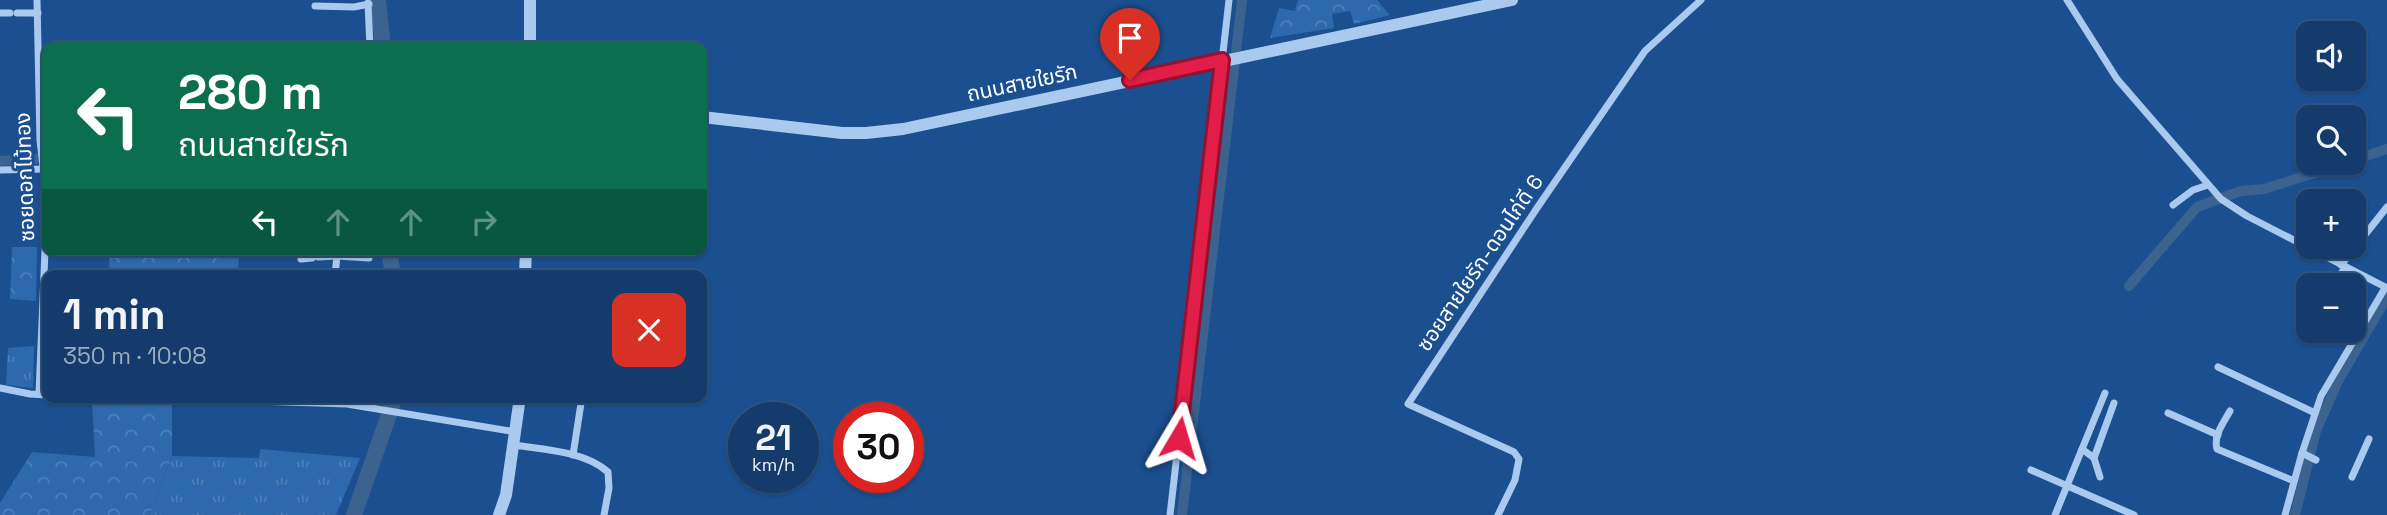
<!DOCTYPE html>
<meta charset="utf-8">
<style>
body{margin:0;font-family:"Space Grotesk","Noto Sans Thai",sans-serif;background:#1d4271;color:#f1f3f6;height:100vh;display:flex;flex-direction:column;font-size:26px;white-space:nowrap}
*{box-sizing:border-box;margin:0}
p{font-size:23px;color:#9dadc1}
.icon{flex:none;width:38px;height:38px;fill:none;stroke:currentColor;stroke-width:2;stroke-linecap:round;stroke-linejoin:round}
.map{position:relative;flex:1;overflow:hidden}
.drawer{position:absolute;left:42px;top:270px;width:665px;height:133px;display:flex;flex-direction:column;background:#143b6b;border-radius:14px;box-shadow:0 2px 5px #0004,0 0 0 2px #33557e}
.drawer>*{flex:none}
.banner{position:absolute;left:42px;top:42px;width:665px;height:214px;border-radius:14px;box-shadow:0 2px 5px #0004,0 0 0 2px #33557e;background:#0b6e4f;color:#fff;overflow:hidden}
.fabs{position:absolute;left:2296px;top:21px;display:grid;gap:14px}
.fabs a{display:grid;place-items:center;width:70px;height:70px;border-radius:14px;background:#143b6b;box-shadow:0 2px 5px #0004,0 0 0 2px #33557e;font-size:35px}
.speed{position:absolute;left:728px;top:402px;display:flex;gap:14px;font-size:35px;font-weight:700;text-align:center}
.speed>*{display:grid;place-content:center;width:91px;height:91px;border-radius:50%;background:#143b6b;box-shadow:0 2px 5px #0004,0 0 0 2px #33557e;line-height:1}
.speed small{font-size:18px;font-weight:400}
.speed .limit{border:10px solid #d22;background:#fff;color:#111}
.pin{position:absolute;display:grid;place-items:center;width:60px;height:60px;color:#fff;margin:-72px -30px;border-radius:50% 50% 50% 0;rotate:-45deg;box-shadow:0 0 7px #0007}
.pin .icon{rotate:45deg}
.me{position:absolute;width:77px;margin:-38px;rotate:7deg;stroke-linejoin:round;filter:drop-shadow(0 0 5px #0008)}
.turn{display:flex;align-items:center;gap:24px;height:147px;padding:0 21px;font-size:32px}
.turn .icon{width:91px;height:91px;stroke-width:2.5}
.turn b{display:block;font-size:49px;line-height:60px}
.lanes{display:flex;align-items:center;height:66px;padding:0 21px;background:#0003;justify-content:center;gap:35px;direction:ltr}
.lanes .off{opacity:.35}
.round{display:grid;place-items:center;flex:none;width:74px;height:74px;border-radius:14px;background:#1d4271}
.summary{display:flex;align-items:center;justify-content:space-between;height:119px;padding:0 21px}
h1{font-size:42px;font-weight:600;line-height:52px}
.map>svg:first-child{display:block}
.grass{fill:url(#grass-tufts)}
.forest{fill:url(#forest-crowns)}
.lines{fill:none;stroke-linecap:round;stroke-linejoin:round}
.canal{stroke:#3c6290;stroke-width:10}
.river{stroke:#3c6290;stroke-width:16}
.minor{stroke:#a9c9ee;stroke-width:7}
.tertiary{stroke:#a9c9ee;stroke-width:12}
.route-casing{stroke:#92132f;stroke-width:18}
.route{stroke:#e11d48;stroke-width:12}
.labels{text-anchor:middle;stroke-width:6;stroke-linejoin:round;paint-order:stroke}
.street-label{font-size:21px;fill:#fff;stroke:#1b4f8f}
</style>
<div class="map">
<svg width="2387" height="515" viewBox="0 0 2387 515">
<defs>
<pattern id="grass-tufts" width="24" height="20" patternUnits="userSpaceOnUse" patternTransform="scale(1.75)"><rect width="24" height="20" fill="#2e69ad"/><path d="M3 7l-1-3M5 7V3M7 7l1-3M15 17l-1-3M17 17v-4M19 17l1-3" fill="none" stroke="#4d80b9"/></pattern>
<pattern id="forest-crowns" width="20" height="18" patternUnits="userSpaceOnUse" patternTransform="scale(1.75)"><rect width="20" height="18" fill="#2e69ad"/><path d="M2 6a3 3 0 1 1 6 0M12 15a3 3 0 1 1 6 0" fill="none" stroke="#4d80b9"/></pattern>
</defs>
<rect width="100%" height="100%" fill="#1b4f8f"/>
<!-- grass -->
<g class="grass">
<polygon points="219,250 239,250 238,275 213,275 217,267"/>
<polygon points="34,346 33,388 6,385 8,348"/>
<polygon points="260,449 360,458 336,515 150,515 172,456 259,458"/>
</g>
<!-- forest -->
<g class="forest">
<polygon points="1298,0 1377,0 1390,15 1354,24 1350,11 1332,14 1334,28 1270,38 1279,8 1295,11"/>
<polygon points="12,247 37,247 36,301 10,299"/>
<polygon points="110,250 219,250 220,251 217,267 213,275 109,275"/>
<polygon points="92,400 172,404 172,456 150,515 0,515 0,503 32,452 95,457"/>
</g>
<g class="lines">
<!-- canal -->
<g class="canal">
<polyline points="2354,160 2387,149"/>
<polyline points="0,161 47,158"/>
<polyline points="2129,286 2197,207 2241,191 2264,189 2346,163"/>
<polyline points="1182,515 1242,0"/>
<polyline points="2295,515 2316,431 2338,381 2387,297"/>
</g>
<!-- river -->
<g class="river">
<polyline points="378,0 383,47"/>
<polyline points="389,250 393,275"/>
<polyline points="354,515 395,397"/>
</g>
<!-- minor -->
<g class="minor">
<polyline points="37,0 40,140 47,202 39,394"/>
<polyline points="2067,0 2117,79 2221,199 2247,216 2387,288"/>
<polyline points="368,3 370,47"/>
<polyline points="315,6 354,7 369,4"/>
<polyline points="0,13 10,13"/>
<polyline points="17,13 38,13"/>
<polyline points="0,170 45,169"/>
<polyline points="2173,205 2193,190 2208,185"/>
<polyline points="502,250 526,254"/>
<polyline points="318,257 337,256"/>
<polyline points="301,259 312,258"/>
<polyline points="2341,265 2387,207"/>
<polyline points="335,275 337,256 369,258"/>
<polyline points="2332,285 2346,267"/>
<polyline points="2218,367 2315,413"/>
<polyline points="0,388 30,394 47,395"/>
<polyline points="128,397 347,404 516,432"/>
<path d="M2230 411C2224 422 2213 436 2217 449L2294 481"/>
<polyline points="2168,413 2218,435"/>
<path d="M514 445C545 450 584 451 608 472L609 488 604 515"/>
<polyline points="2082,449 2094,458 2100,477"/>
<polyline points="2302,453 2316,460"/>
<polyline points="573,455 582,397"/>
<polyline points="2094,458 2114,403"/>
<polyline points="2031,470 2134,515"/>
<polyline points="2352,477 2369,439"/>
<polyline points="1170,515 1229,0"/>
<polyline points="1498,515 1515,480 1519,459 1514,452 1408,404 1537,208 1645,51 1701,0"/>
<polyline points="2055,515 2105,393"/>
<polyline points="2285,515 2302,453 2321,396 2385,288"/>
</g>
<!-- tertiary -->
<g class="tertiary">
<polyline points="530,0 530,47"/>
<polyline points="702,117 842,133 866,133 903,129 1512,0"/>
<polyline points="525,275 526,250"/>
<polyline points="499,515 506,495 520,397"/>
</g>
</g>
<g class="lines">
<!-- route casing -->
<g class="route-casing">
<polyline id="route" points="1130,80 1222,60 1179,438"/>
</g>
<!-- route -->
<use href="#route" class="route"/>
</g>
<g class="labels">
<!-- street labels -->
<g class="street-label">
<text transform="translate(1022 83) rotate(-12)" y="7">ถนนสายใยรัก</text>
<text transform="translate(25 177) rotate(-92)" y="7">ซอยดอกไม้ทอง</text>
<text transform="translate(1480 263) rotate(-56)" y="7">ซอยสายใยรัก-ดอนไก่ดี 6</text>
</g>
</g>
</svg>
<div class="fabs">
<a><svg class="icon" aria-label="sound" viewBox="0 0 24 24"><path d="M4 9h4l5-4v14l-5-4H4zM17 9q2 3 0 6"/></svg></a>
<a><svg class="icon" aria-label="search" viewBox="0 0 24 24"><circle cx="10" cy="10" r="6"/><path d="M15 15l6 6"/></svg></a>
<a>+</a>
<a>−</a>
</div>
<div class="speed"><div>21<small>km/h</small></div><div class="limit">30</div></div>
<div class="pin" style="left:1130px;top:80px;background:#d93025"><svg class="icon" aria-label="arrive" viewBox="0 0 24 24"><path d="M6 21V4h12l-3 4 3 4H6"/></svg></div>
<svg class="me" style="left:1179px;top:438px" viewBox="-20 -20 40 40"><path d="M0-17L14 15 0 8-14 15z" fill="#e11d48" stroke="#fff" stroke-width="4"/></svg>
<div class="banner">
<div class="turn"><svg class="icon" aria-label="left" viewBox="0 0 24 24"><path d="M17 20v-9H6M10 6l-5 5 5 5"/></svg><div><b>280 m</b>ถนนสายใยรัก</div></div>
<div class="lanes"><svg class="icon" aria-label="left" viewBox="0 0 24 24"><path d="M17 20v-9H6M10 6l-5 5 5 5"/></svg><svg class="icon off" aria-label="ahead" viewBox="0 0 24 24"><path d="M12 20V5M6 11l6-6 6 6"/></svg><svg class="icon off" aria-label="ahead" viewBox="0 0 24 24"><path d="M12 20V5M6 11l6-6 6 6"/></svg><svg class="icon off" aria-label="right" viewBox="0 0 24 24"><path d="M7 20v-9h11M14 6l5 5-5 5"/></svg></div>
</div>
<section class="drawer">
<div class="summary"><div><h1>1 min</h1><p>350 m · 10:08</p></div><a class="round" style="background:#d93025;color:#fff"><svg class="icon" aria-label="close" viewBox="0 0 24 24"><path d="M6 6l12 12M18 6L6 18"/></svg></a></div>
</section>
</div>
